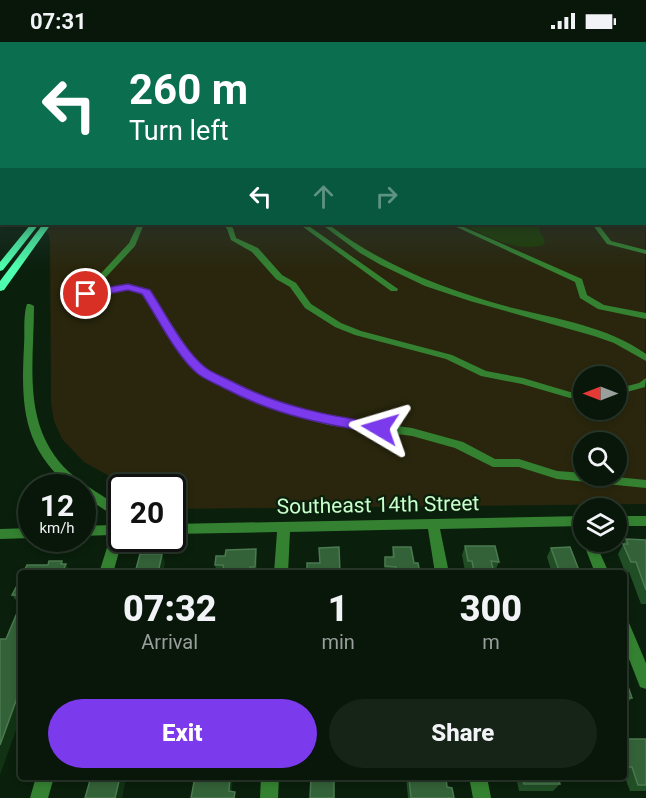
<!DOCTYPE html>
<style>
body{margin:0;font-family:Roboto,sans-serif;background:#162417;color:#f1f3f6;height:100vh;display:flex;flex-direction:column;font-size:22px;white-space:nowrap}
*{box-sizing:border-box;margin:0}
p{font-size:20px;color:#989f9c}
.icon{flex:none;width:33px;height:33px;fill:none;stroke:currentColor;stroke-width:2;stroke-linecap:round;stroke-linejoin:round}
.map{position:relative;flex:1;overflow:hidden}
.panel{position:absolute;left:18px;top:528px;width:609px;height:210px;display:flex;flex-direction:column;background:#081709;border-radius:6px;box-shadow:0 3px 9px #0003,0 0 0 2px #29362a}
.panel>*{flex:none}
.hud{position:absolute;left:0px;top:0px;width:646px;height:183px;box-shadow:0 3px 9px #0003,0 0 0 2px #29362a;background:#0b6e4f;color:#fff;overflow:hidden}
.needle{width:39px;rotate:270deg}
.buttons{position:absolute;left:573px;top:324px;display:grid;gap:12px}
.buttons a{display:grid;place-items:center;width:54px;height:54px;border-radius:50%;background:#081709;box-shadow:0 3px 9px #0003,0 0 0 2px #29362a;font-size:30px}
.speed{position:absolute;left:18px;top:432px;display:flex;gap:12px;font-size:30px;font-weight:700;text-align:center}
.speed>*{display:grid;place-content:center;width:78px;height:78px;border-radius:50%;background:#081709;box-shadow:0 3px 9px #0003,0 0 0 2px #29362a;line-height:1}
.speed small{font-size:15px;font-weight:400}
.speed .limit{border:3px solid #111;border-radius:9px;background:#fff;color:#111}
.pin{position:absolute;display:grid;place-items:center;width:51px;height:51px;color:#fff;margin:-26px;border:3px solid #fff;border-radius:50%;box-shadow:0 2px 6px #0007}
.me{position:absolute;width:66px;margin:-33px;rotate:277deg;stroke-linejoin:round;filter:drop-shadow(0 0 4px #0008)}
.turn{display:flex;align-items:center;gap:21px;height:126px;padding:0 30px;font-size:27px}
.turn .icon{width:78px;height:78px;stroke-width:2.5}
.turn b{display:block;font-size:42px;line-height:51px}
.lanes{display:flex;align-items:center;height:57px;padding:0 30px;background:#0003;justify-content:center;gap:30px;direction:ltr}
.lanes .off{opacity:.35}
.eta{display:flex;justify-content:space-evenly;align-items:center;height:102px;text-align:center}
.eta b{font-size:36px;font-weight:800;line-height:42px}
.cta{display:flex;gap:12px;margin-top:auto;padding:12px 30px}
.cta a{flex:1;height:69px;border-radius:36px;background:#7c3aed;color:#fff;font-size:24px;font-weight:800;line-height:69px;text-align:center}
.cta a+a{background:#162417;color:#f1f3f6}
.status{display:flex;justify-content:space-between;align-items:center;height:42px;padding:0 30px;background:#081709;direction:ltr}
.status svg{height:16px;fill:currentColor}
.map>svg:first-child{display:block}
.green{fill:#29260d;fill-rule:evenodd}
.water{fill:#1e3d05}
.lines{fill:none;stroke-linecap:round;stroke-linejoin:round}
.minor{fill:#348231;fill-rule:evenodd}
.major{fill:#4fffaf;fill-rule:evenodd}
.wall{fill:#224e26}
.shaded-wall{fill:#113314}
.building{fill:#336138;stroke:#4b7a4f;stroke-width:1.5}
.route{fill:#7c3aed;stroke:#51269a;stroke-width:1.5}
.labels{text-anchor:middle;stroke-width:4.5;stroke-linejoin:round;paint-order:stroke}
.street-label{font-size:21px;fill:#c8ffca;stroke:#0a1f0c}
</style>
<div class="status"><b>07:31</b><svg viewBox="0 0 49 12"><path d="M0 12V9h3v3zM5 12V6h3v6zM10 12V3h3v9zM15 12V0h3v12zM26 1h20v11H26zM47 4h2v5h-2z"/></svg></div>
<div class="map">
<svg width="646" height="756" viewBox="0 0 646 756">
<rect width="100%" height="100%" fill="#0a1f0c"/>
<!-- green -->
<path class="green" d="M645 120 646 462 173 467 172 446 138 445 118 439 84 420 62 397 54 379 51 362 50 202 49 193 41 182H645ZM584 334H616V368H584ZM584 400H616V434H584Z"/>
<!-- water -->
<path class="water" d="M462 182H553L541 183 539 188 545 199 543 203C515 211 487 194 462 182Z"/>
<g class="lines">
<!-- minor -->
<g class="minor">
<polygon points="2,139 2,143 0,144 0,140"/>
<polygon points="138,182 144,182 135,204 94,248 128,243 149,248 194,316 206,328 245,347 294,367 328,375 412,386 463,400 495,417 519,417 557,429 584,431 584,434 606,434 646,438 646,446 557,437 519,425 493,425 455,406 412,394 328,383 287,372 237,351 200,332 188,320 143,252 128,247 86,254 82,252 129,201"/>
<polygon points="223,182 229,182 233,186 236,196 258,206 282,233 296,241 311,262 341,281 361,289 452,313 486,329 523,336 570,350 584,351 584,357 570,356 522,342 481,334 446,317 355,293 335,285 305,266 290,245 276,237 252,210 231,198 227,187"/>
<polygon points="299,182 306,182 398,247 397,249 391,249"/>
<path d="M321 182H328C383 224 446 248 513 266 557 277 609 285 646 312V319L614 301 594 294 470 259 425 244 381 223 360 211Z"/>
<polygon points="450,182 457,182 582,237 587,253 604,263 646,271 646,277 598,267 580,256 575,240"/>
<polygon points="592,182 598,182 611,199 646,208 646,212 607,202"/>
<path d="M27 262H30L34 264C34 324 21 384 69 430 85 444 104 454 122 467V496H123L113 531H99L111 493 82 494V484L112 483 111 472 82 453V446H72C22 407 21 362 24 304 25 290 23 274 27 262Z"/>
<polygon points="646,336 645,345 616,353 616,347 639,341"/>
<polygon points="584,474 584,484 440,487 449,531 435,531 428,487 290,490 288,531 274,531 277,490 172,492 172,482"/>
<rect x="616" y="474" width="30" height="10"/>
<polygon points="32,486 32,496 0,497 0,487"/>
<polygon points="584,498 584,500 595,500 609,531 595,531 583,500"/>
<polygon points="624,579 629,581 646,621 646,647 640,645 624,604"/>
<polygon points="36,735 54,735 48,756 30,756"/>
<polygon points="261,735 279,735 278,756 260,756"/>
<polygon points="469,735 487,735 491,756 473,756"/>
</g>
<!-- major -->
<g class="major">
<polygon points="31,182 39,182 3,228 0,229 0,220"/>
<polygon points="43,182 51,182 4,248 0,249 0,239"/>
</g>
</g>
<!-- wall -->
<g class="wall">
<polygon points="626,497 646,498 646,562 641,562 629,530 625,530 618,512"/>
<polygon points="465,504 499,520 495,529 493,529 494,531 470,531 469,529 465,529 462,513"/>
<polygon points="393,505 414,521 420,531 384,531 385,515 392,515"/>
<polygon points="551,506 580,531 552,531 547,515"/>
<polygon points="256,507 257,517 256,531 217,531 215,523 225,514"/>
<polygon points="21,536 21,562 19,562 12,553"/>
<polygon points="624,636 632,656 625,664 624,664"/>
<polygon points="624,697 646,697 646,749 630,749 624,733"/>
<polygon points="406,735 446,735 447,745 454,756 408,756"/>
<polygon points="516,735 558,735 560,742 553,749 519,749"/>
</g>
<!-- shaded-wall -->
<g class="shaded-wall">
<polygon points="256,507 257,517 256,531 255,525"/>
<polygon points="162,512 165,521 163,531 158,531"/>
<polygon points="62,519 65,524 66,522 71,531 62,531 61,522"/>
<polygon points="21,645 21,674 0,733 0,703"/>
<polygon points="120,735 125,735 126,737 122,756 115,756"/>
<polygon points="230,735 233,735 231,756 229,749"/>
</g>
<!-- building -->
<g class="building">
<polygon points="2,143 2,156 0,156 0,145"/>
<polygon points="626,497 646,498 646,548 636,520 631,520 623,502 628,502"/>
<polygon points="465,504 495,504 499,520 491,519 494,531 477,531 477,530 474,530 472,519 468,519"/>
<polygon points="339,505 340,531 307,531 307,521 320,521 319,506"/>
<polygon points="393,505 411,505 414,521 418,521 420,531 396,531 396,525 385,524 385,515 394,515"/>
<polygon points="570,505 580,531 560,531 551,506"/>
<polygon points="256,507 255,525 250,525 249,531 231,531 232,529 224,529 223,523 215,523 216,514 225,514 226,508"/>
<polygon points="140,512 162,512 158,531 135,531"/>
<polygon points="49,519 62,519 61,522 66,522 62,531 23,531 27,523 48,523"/>
<polygon points="21,536 21,553 12,553"/>
<polygon points="17,571 21,571 21,645 0,703 0,597 6,597"/>
<polygon points="624,636 625,636 632,656 624,656"/>
<polygon points="624,697 646,697 646,743 638,743 632,725 624,725"/>
<polygon points="91,735 120,735 115,756 85,756"/>
<polygon points="195,735 230,735 229,749 235,750 234,756 191,756"/>
<polygon points="311,735 334,735 334,756 310,756"/>
<polygon points="409,735 446,735 447,745 452,746 454,756 411,756"/>
<polygon points="522,735 558,735 560,742 524,742"/>
</g>
<!-- sky -->
<linearGradient id="sky" x2="0" y2="1"><stop stop-color="#061107"/><stop offset="0.53" stop-color="#2d4240"/><stop offset="1" stop-color="#2d4240" stop-opacity="0"/></linearGradient>
<rect width="646" height="226" fill="url(#sky)"/>
<!-- route -->
<path class="route" d="M128 242 150 248C166 272 184 309 206 326 214 332 226 336 235 341 282 365 329 374 380 381L387 386 380 391C326 383 275 373 226 347 217 342 206 338 198 332 176 314 158 276 142 252L128 248 86 256 80 252 86 249Z"/>
<g class="labels">
<!-- street labels -->
<g class="street-label">
<text transform="translate(378 463) rotate(-1)" y="7">Southeast 14th Street</text>
</g>
</g>
</svg>
<div class="buttons">
<a><svg class="needle" viewBox="-14 -14 28 28"><path d="M0-13l5 13h-10z" fill="#e53935"/><path d="M0 13l5-13h-10z" fill="#989f9c"/></svg></a>
<a><svg class="icon" aria-label="search" viewBox="0 0 24 24"><circle cx="10" cy="10" r="6"/><path d="M15 15l6 6"/></svg></a>
<a><svg class="icon" aria-label="layers" viewBox="0 0 24 24"><path d="M12 4l9 5-9 5-9-5zM3 14l9 5 9-5"/></svg></a>
</div>
<div class="speed"><div>12<small>km/h</small></div><div class="limit">20</div></div>
<div class="pin" style="left:86px;top:252px;background:#d93025"><svg class="icon" aria-label="arrive" viewBox="0 0 24 24"><path d="M6 21V4h12l-3 4 3 4H6"/></svg></div>
<svg class="me" style="left:380px;top:386px" viewBox="-20 -20 40 40"><path d="M0-17L14 15 0 8-14 15z" fill="#7c3aed" stroke="#fff" stroke-width="4"/></svg>
<div class="hud">
<div class="turn"><svg class="icon" aria-label="left" viewBox="0 0 24 24"><path d="M17 20v-9H6M10 6l-5 5 5 5"/></svg><div><b>260 m</b>Turn left</div></div>
<div class="lanes"><svg class="icon" aria-label="left" viewBox="0 0 24 24"><path d="M17 20v-9H6M10 6l-5 5 5 5"/></svg><svg class="icon off" aria-label="ahead" viewBox="0 0 24 24"><path d="M12 20V5M6 11l6-6 6 6"/></svg><svg class="icon off" aria-label="right" viewBox="0 0 24 24"><path d="M7 20v-9h11M14 6l5 5-5 5"/></svg></div>
</div>
<section class="panel">
<div class="eta">
<div><b>07:32</b><p>Arrival</p></div>
<div><b>1</b><p>min</p></div>
<div><b>300</b><p>m</p></div>
</div>
<div class="cta"><a>Exit</a><a>Share</a></div>
</section>
</div>
